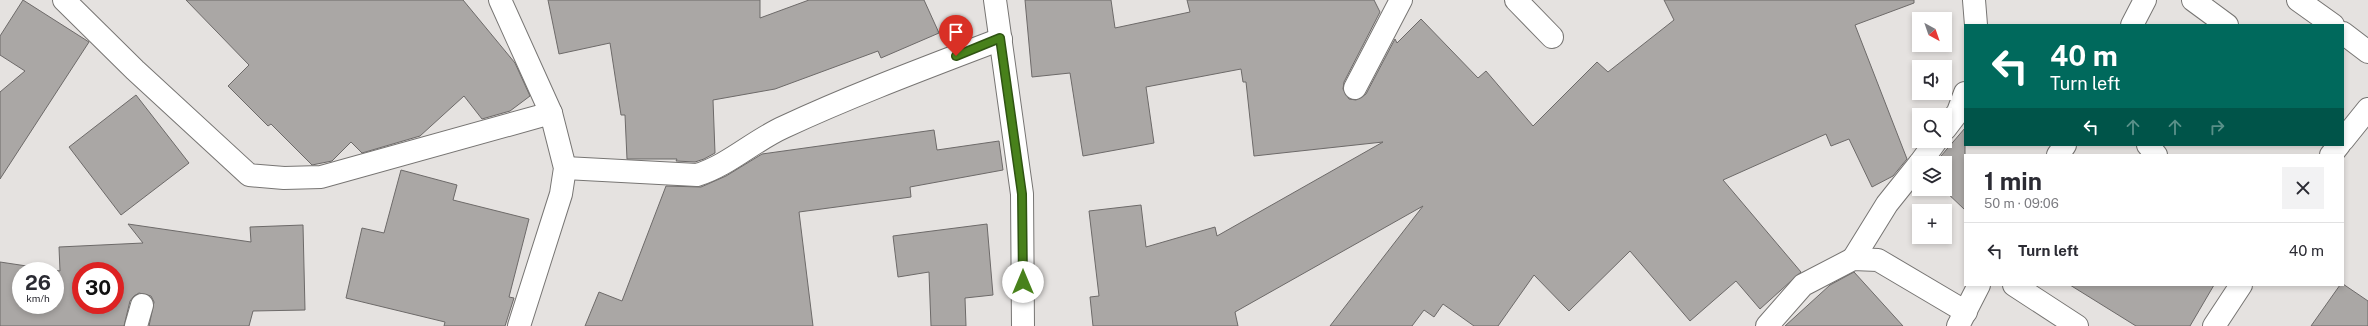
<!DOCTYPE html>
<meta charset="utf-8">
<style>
body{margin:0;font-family:"Public Sans",sans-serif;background:#f2f2f3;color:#2b2b33;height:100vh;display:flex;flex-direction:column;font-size:15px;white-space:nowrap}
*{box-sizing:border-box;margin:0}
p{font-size:13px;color:#7c7c81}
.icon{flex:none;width:22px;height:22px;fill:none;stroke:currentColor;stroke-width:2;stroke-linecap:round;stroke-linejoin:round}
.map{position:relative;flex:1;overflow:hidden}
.side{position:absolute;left:1964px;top:154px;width:380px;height:132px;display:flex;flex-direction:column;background:#fff;border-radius:0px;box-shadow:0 2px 6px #0003}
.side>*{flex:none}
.banner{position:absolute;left:1964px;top:24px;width:380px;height:122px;border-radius:0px;box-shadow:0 2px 6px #0003;background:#00695c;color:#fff;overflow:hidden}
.needle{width:26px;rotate:140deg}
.tools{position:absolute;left:1912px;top:12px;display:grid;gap:8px}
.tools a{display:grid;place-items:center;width:40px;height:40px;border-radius:0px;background:#fff;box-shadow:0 2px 6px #0003;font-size:20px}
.speed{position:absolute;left:12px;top:262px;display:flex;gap:8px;font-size:20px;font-weight:700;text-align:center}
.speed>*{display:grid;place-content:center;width:52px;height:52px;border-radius:50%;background:#fff;box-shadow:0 2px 6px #0003;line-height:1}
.speed small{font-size:10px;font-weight:400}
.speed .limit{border:6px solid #d22;background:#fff;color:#111}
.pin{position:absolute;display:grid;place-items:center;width:34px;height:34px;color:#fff;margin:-41px -17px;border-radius:50% 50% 50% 0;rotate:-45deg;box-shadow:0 0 4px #0007}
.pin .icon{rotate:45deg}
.me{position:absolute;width:44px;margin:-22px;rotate:0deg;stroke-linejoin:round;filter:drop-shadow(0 0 3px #0008)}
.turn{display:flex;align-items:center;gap:14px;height:84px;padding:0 20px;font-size:18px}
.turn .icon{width:52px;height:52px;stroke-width:2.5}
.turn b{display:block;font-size:28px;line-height:34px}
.lanes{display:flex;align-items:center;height:38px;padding:0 20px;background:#0003;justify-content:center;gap:20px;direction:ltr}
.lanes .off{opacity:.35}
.round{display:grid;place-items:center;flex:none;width:42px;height:42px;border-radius:0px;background:#f2f2f3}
.headline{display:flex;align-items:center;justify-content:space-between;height:68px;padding:0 20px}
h1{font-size:24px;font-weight:700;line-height:30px}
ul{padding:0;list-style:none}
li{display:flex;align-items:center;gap:12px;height:56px;padding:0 20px;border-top:1px solid #e1e1e2}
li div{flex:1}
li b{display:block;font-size:15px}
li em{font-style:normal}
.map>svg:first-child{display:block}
.building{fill:#aaa7a5;stroke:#6d6a69;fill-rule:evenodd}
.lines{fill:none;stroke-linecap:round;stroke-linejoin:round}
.minor-casing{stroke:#777573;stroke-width:24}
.minor{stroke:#fff;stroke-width:22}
.route-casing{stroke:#2f5412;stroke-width:10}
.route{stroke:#48811b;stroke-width:7}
</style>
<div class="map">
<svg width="2368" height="326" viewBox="0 0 2368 326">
<rect width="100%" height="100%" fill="#e5e2e0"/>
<!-- building -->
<g class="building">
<polygon points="23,0 89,42 0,179 0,92 25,71 0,55 0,36"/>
<polygon points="186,0 463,0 515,63 530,96 510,111 482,119 464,96 420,136 362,153 351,142 332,161 312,165 271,124 268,126 228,86 249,65"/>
<polygon points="548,0 760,0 760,18 809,0 924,0 939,33 881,58 878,51 775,89 713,100 715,153 704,159 695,162 676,161 677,159 627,159 625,115 621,115 610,43 559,54"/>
<polygon points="1025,0 1111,0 1115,28 1190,12 1187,0 1374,0 1380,12 1344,82 1343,89 1349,99 1356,100 1366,94 1395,39 1397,43 1421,19 1478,78 1486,71 1533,126 1597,62 1608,72 1674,20 1664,0 1914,0 1914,3 1855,25 1907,159 1893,176 1872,187 1849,139 1831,146 1826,134 1723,180 1801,272 1760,309 1736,281 1690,321 1630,251 1569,311 1534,275 1498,326 1474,326 1443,304 1434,317 1424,310 1412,326 1330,326 1423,206 1235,312 1238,326 1093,326 1090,297 1099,296 1089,211 1141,205 1146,247 1215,227 1217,236 1383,142 1254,156 1246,82 1243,82 1241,69 1146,87 1154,143 1083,156 1070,73 1032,77"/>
<polygon points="136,95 189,163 121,215 69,147"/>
<polygon points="1965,128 1965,210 1943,189 1945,189 1945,163 1935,163"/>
<polygon points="934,130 937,150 999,141 1003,170 910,187 911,197 799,212 813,326 585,326 599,292 622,301 666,186 701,187 726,176 762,154"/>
<polygon points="401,170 457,185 453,200 529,219 509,297 514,298 505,326 444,326 445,322 346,298 362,228 384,233"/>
<path d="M128 224 251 242 250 227 303 225 305 310 253 311 249 326H149L154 302 151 296 139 293 134 296 130 301 124 326H0V262L60 271 59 247 143 243ZM21 271H55V305H21ZM81 271H115V305H81Z"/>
<polygon points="987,224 993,295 965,298 966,326 931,326 929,272 898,277 893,236"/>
<polygon points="1854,272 1903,326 1785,326 1830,285"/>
<polygon points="2343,284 2368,301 2368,326 2311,326 2340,285"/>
<polygon points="2070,285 2214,285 2190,326 2136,326"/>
</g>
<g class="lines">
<!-- minor casing -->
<g class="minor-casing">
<g id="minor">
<polyline points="64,0 135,70 249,175 284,178 321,177 551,113"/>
<polyline points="500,0 551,113 565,168 561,194 519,326"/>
<polyline points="995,0 1022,194 1023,326"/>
<polyline points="1516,0 1552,37"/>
<polyline points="1974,0 1976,25"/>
<polyline points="2193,0 2227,25"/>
<polyline points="2298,0 2333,25"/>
<polyline points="2132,25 2145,0"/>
<polyline points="2343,33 2368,52"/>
<polyline points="1355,88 1401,0"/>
<polyline points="1945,129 1958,112 1965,93"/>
<polyline points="2343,140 2368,109"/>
<polyline points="2148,145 2156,155"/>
<polyline points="2058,155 2065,145"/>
<polyline points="2331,155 2339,145"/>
<polyline points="1920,163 1936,141"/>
<path d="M565 168 697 175C729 165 753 141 784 127 855 94 928 67 1001 39"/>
<polyline points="1853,259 1887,204 1919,164"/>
<polyline points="2014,285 2077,326"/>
<polyline points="136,326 142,305"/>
<polyline points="1767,326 1803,285 1853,259 1878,260 1966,312"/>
<polyline points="1958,326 1979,285"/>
<polyline points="2214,326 2241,285"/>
</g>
</g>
<!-- minor -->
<use href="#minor" class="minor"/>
</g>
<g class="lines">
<!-- route casing -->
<g class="route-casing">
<polyline id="route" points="956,56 1000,38 1022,194 1023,282"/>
</g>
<!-- route -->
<use href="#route" class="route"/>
</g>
</svg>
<div class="tools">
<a><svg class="needle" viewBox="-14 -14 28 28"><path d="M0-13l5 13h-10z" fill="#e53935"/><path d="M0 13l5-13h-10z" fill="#7c7c81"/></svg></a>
<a><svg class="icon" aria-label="sound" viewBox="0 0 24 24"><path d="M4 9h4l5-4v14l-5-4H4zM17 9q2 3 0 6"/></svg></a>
<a><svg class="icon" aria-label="search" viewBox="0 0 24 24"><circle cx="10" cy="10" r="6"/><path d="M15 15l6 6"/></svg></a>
<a><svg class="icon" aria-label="layers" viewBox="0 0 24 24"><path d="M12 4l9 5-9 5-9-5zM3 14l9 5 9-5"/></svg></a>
<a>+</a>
</div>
<div class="speed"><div>26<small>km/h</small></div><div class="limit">30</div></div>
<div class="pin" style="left:956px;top:56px;background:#d93025"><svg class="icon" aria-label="arrive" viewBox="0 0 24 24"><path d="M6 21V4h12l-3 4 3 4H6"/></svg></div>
<svg class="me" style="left:1023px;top:282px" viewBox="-20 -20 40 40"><circle r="19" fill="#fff"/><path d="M0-13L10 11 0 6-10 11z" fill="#48811b"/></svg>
<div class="banner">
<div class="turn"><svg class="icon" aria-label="left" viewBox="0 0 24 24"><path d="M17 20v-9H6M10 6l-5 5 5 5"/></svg><div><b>40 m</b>Turn left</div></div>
<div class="lanes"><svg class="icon" aria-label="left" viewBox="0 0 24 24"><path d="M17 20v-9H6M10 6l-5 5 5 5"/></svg><svg class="icon off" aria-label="ahead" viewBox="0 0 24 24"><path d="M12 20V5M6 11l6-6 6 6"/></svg><svg class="icon off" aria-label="ahead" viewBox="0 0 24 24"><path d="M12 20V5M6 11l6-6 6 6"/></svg><svg class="icon off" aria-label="right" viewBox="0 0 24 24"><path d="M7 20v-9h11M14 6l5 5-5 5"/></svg></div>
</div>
<section class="side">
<div class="headline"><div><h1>1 min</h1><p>50 m · 09:06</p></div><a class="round"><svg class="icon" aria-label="close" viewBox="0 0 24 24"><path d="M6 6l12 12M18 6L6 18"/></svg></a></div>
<ul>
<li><svg class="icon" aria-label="left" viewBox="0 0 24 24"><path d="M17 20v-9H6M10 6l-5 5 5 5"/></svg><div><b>Turn left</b></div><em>40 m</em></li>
</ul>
</section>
</div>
